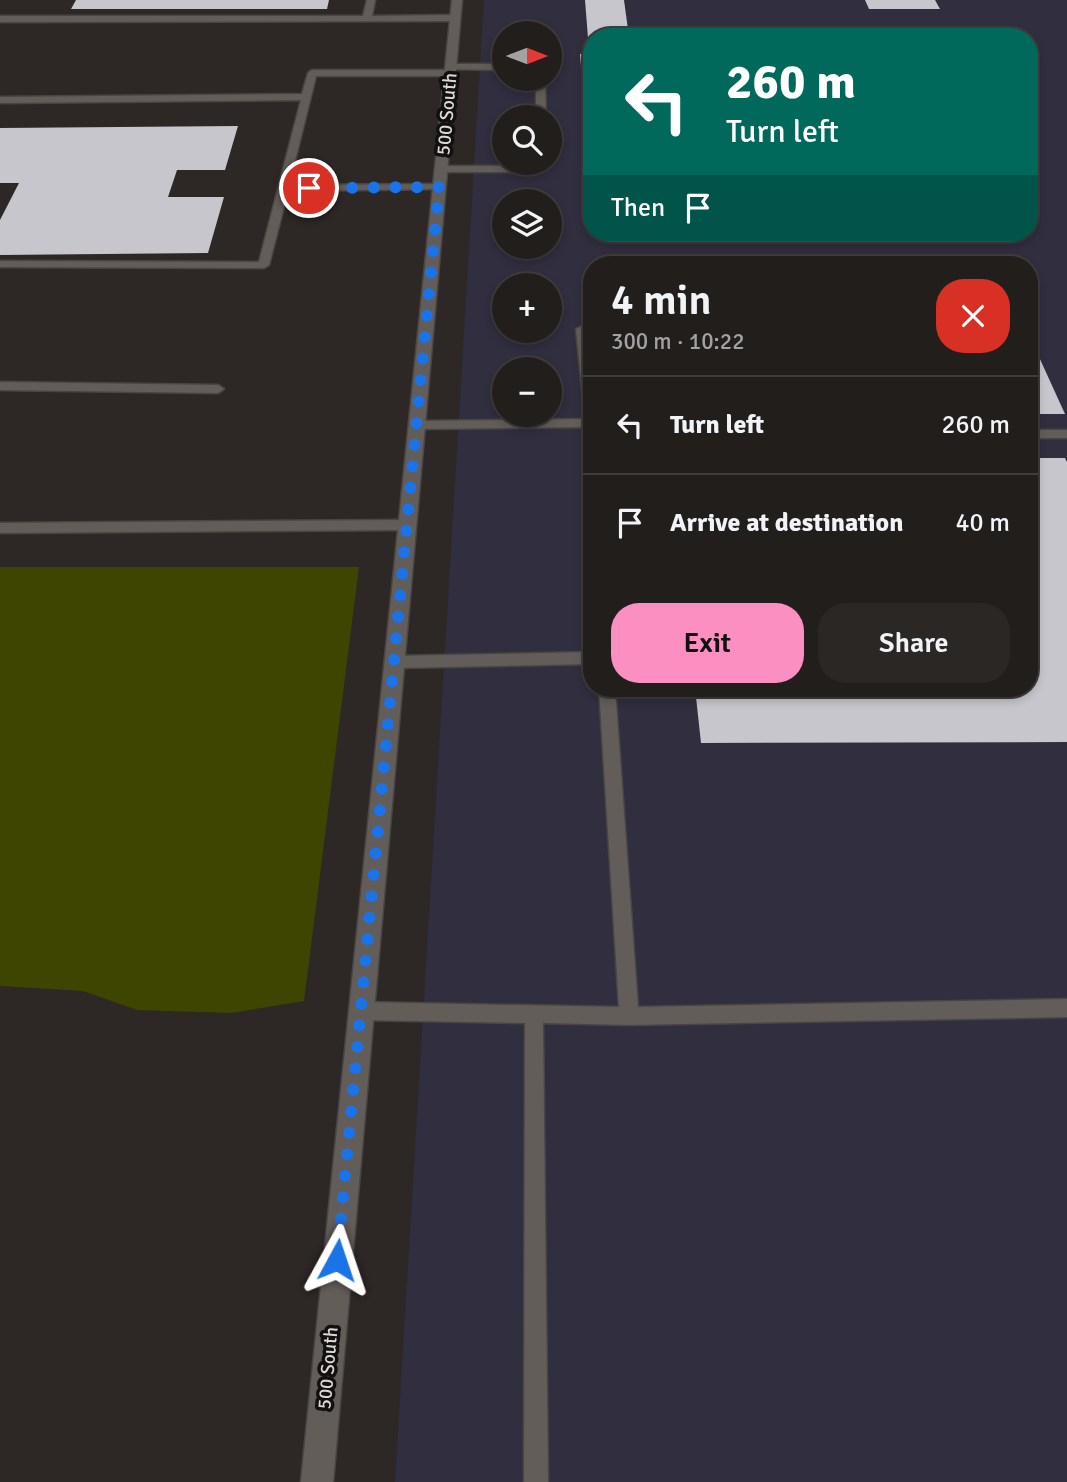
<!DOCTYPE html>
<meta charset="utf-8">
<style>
body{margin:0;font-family:Signika,sans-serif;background:#2a2725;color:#f1f3f6;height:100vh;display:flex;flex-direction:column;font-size:26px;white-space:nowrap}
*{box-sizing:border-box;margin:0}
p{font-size:23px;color:#a2a2a3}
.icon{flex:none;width:38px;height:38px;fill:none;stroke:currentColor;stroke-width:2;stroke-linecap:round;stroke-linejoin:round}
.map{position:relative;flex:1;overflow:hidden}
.side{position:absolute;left:583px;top:256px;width:455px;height:441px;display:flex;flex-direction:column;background:#221e1c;border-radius:28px;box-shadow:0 4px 10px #0003,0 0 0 2px #3f3c3b}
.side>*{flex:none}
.top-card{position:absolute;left:583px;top:28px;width:455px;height:214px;border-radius:28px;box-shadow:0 4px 10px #0003,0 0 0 2px #3f3c3b;background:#00695c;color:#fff;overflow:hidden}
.needle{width:46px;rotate:90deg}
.fabs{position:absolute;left:492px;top:21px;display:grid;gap:14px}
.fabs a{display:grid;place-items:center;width:70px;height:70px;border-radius:50%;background:#221e1c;box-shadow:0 4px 10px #0003,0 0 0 2px #3f3c3b;font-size:35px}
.pin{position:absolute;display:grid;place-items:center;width:60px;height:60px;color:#fff;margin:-30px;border:4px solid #fff;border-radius:50%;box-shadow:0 2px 7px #0007}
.me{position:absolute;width:77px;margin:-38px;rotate:5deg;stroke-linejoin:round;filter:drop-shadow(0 0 5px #0008)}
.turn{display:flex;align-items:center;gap:24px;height:147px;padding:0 28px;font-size:32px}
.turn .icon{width:91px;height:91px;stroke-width:2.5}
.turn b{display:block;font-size:49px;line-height:60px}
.then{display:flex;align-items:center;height:66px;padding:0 28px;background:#0003;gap:14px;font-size:26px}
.round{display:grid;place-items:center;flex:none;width:74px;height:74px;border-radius:28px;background:#2a2725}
.head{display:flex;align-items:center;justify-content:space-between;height:119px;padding:0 28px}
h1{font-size:42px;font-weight:600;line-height:52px}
.action{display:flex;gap:14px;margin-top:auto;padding:14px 28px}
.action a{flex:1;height:80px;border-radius:28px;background:#fc8fc1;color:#111;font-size:28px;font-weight:600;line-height:80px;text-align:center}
.action a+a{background:#2a2725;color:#f1f3f6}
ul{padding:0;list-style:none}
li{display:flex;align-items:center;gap:21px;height:98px;padding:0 28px;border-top:2px solid #3f3c3b}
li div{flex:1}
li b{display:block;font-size:26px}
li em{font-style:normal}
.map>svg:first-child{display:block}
.industrial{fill:#302e3f;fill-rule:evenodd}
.green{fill:#3d4500}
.building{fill:#c6c6cc}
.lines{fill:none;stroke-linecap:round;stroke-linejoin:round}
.service-casing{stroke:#484543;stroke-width:3}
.tertiary-casing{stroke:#484543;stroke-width:3}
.service{fill:#635d5a;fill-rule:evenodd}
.tertiary{fill:#635d5a;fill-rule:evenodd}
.route{stroke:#1a73e8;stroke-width:12;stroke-dasharray:0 21.6}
.labels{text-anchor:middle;stroke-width:7;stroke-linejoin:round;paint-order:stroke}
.street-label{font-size:19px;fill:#dbd8d6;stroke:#131110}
</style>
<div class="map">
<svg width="1067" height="1482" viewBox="0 0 1067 1482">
<rect width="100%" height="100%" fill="#2d2826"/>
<!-- industrial -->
<path class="industrial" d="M484 0H1067V1482H395ZM504 33H550V79H504ZM592 37H1029V233H592ZM504 117H550V163H504ZM504 201H550V247H504ZM592 264H1029V688H592ZM504 285H550V331H504ZM504 369H550V415H504Z"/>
<!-- green -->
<polygon class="green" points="0,567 359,567 304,1001 232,1013 137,1010 83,991 0,986"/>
<!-- building -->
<g class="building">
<polygon points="76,0 329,0 327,9 71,9"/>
<polygon points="585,0 624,0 629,37 588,38"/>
<polygon points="865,0 935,0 940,9 869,9"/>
<polygon points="580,54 592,54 592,160 589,160"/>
<polygon points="238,126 225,170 177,170 168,197 224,197 208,253 0,255 0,220 19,183 0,183 0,128"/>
<polygon points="1029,335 1065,414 1029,414"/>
<polygon points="1029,458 1065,458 1067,462 1067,742 701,743 695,688 1029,688"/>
</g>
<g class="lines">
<!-- service casing -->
<g class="service-casing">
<g id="service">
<polygon points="367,0 375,0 372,16 455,15 459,18 455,21 0,22 0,16 363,16"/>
<polygon points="451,64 504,64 504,70 448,69 447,67"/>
<polygon points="312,70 450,70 454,73 450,76 316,76 289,185 439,184 443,185 443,189 288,191 269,265 264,268 0,267 0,261 259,262 301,100 0,103 0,97 302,94 308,73"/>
<polygon points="536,79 545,79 546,117 536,117"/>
<polygon points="528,163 542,163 519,172 441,172 436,169 441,166 518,166"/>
<polygon points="582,326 588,329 592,362 592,454 586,450 584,427 416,429 410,425 416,421 585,419 576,329"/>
<polygon points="0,382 218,385 224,389 218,393 0,390"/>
<rect x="1029" y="430" width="38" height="8"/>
<polygon points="406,520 413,525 406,530 0,533 0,523"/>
<polygon points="592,652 592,664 394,668 387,662 394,656"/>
<polygon points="599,688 615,688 638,1007 1067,999 1067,1017 629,1025 543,1023 548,1482 524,1482 525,1023 361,1020 354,1017 352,1011 354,1005 361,1002 619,1007"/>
</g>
</g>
<!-- tertiary casing -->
<g class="tertiary-casing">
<polygon id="tertiary" points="452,0 462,0 333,1482 301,1482"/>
</g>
<!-- service -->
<use href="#service" class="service"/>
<!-- tertiary -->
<use href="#tertiary" class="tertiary"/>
</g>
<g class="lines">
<!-- route -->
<polyline class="route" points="309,188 439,187 337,1260"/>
</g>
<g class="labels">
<!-- street labels -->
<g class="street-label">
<text transform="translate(446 114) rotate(-85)" y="7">500 South</text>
<text transform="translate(327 1368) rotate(-85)" y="7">500 South</text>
</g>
</g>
</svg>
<div class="fabs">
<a><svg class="needle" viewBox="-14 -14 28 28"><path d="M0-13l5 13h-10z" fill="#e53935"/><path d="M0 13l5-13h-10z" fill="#a2a2a3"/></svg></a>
<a><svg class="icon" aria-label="search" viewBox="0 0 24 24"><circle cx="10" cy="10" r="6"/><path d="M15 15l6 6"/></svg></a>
<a><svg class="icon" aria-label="layers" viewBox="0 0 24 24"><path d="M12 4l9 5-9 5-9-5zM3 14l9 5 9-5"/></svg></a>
<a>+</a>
<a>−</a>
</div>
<div class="pin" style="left:309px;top:188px;background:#d93025"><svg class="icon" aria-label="arrive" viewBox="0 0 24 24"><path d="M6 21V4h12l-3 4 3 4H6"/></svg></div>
<svg class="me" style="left:337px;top:1260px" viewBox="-20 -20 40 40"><path d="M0-17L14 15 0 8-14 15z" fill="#1a73e8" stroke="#fff" stroke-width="4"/></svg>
<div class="top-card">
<div class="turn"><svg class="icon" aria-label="left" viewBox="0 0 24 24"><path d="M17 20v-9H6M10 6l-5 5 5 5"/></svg><div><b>260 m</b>Turn left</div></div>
<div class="then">Then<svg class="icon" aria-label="arrive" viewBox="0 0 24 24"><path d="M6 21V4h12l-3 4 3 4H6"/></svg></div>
</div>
<section class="side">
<div class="head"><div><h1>4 min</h1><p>300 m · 10:22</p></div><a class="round" style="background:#d93025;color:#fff"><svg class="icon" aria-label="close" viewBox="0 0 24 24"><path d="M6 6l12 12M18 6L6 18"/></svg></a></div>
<ul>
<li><svg class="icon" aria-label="left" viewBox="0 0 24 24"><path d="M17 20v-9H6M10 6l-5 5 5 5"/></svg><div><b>Turn left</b></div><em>260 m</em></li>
<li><svg class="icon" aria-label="arrive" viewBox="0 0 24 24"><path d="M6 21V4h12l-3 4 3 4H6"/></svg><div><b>Arrive at destination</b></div><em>40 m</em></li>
</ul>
<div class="action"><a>Exit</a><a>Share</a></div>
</section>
</div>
